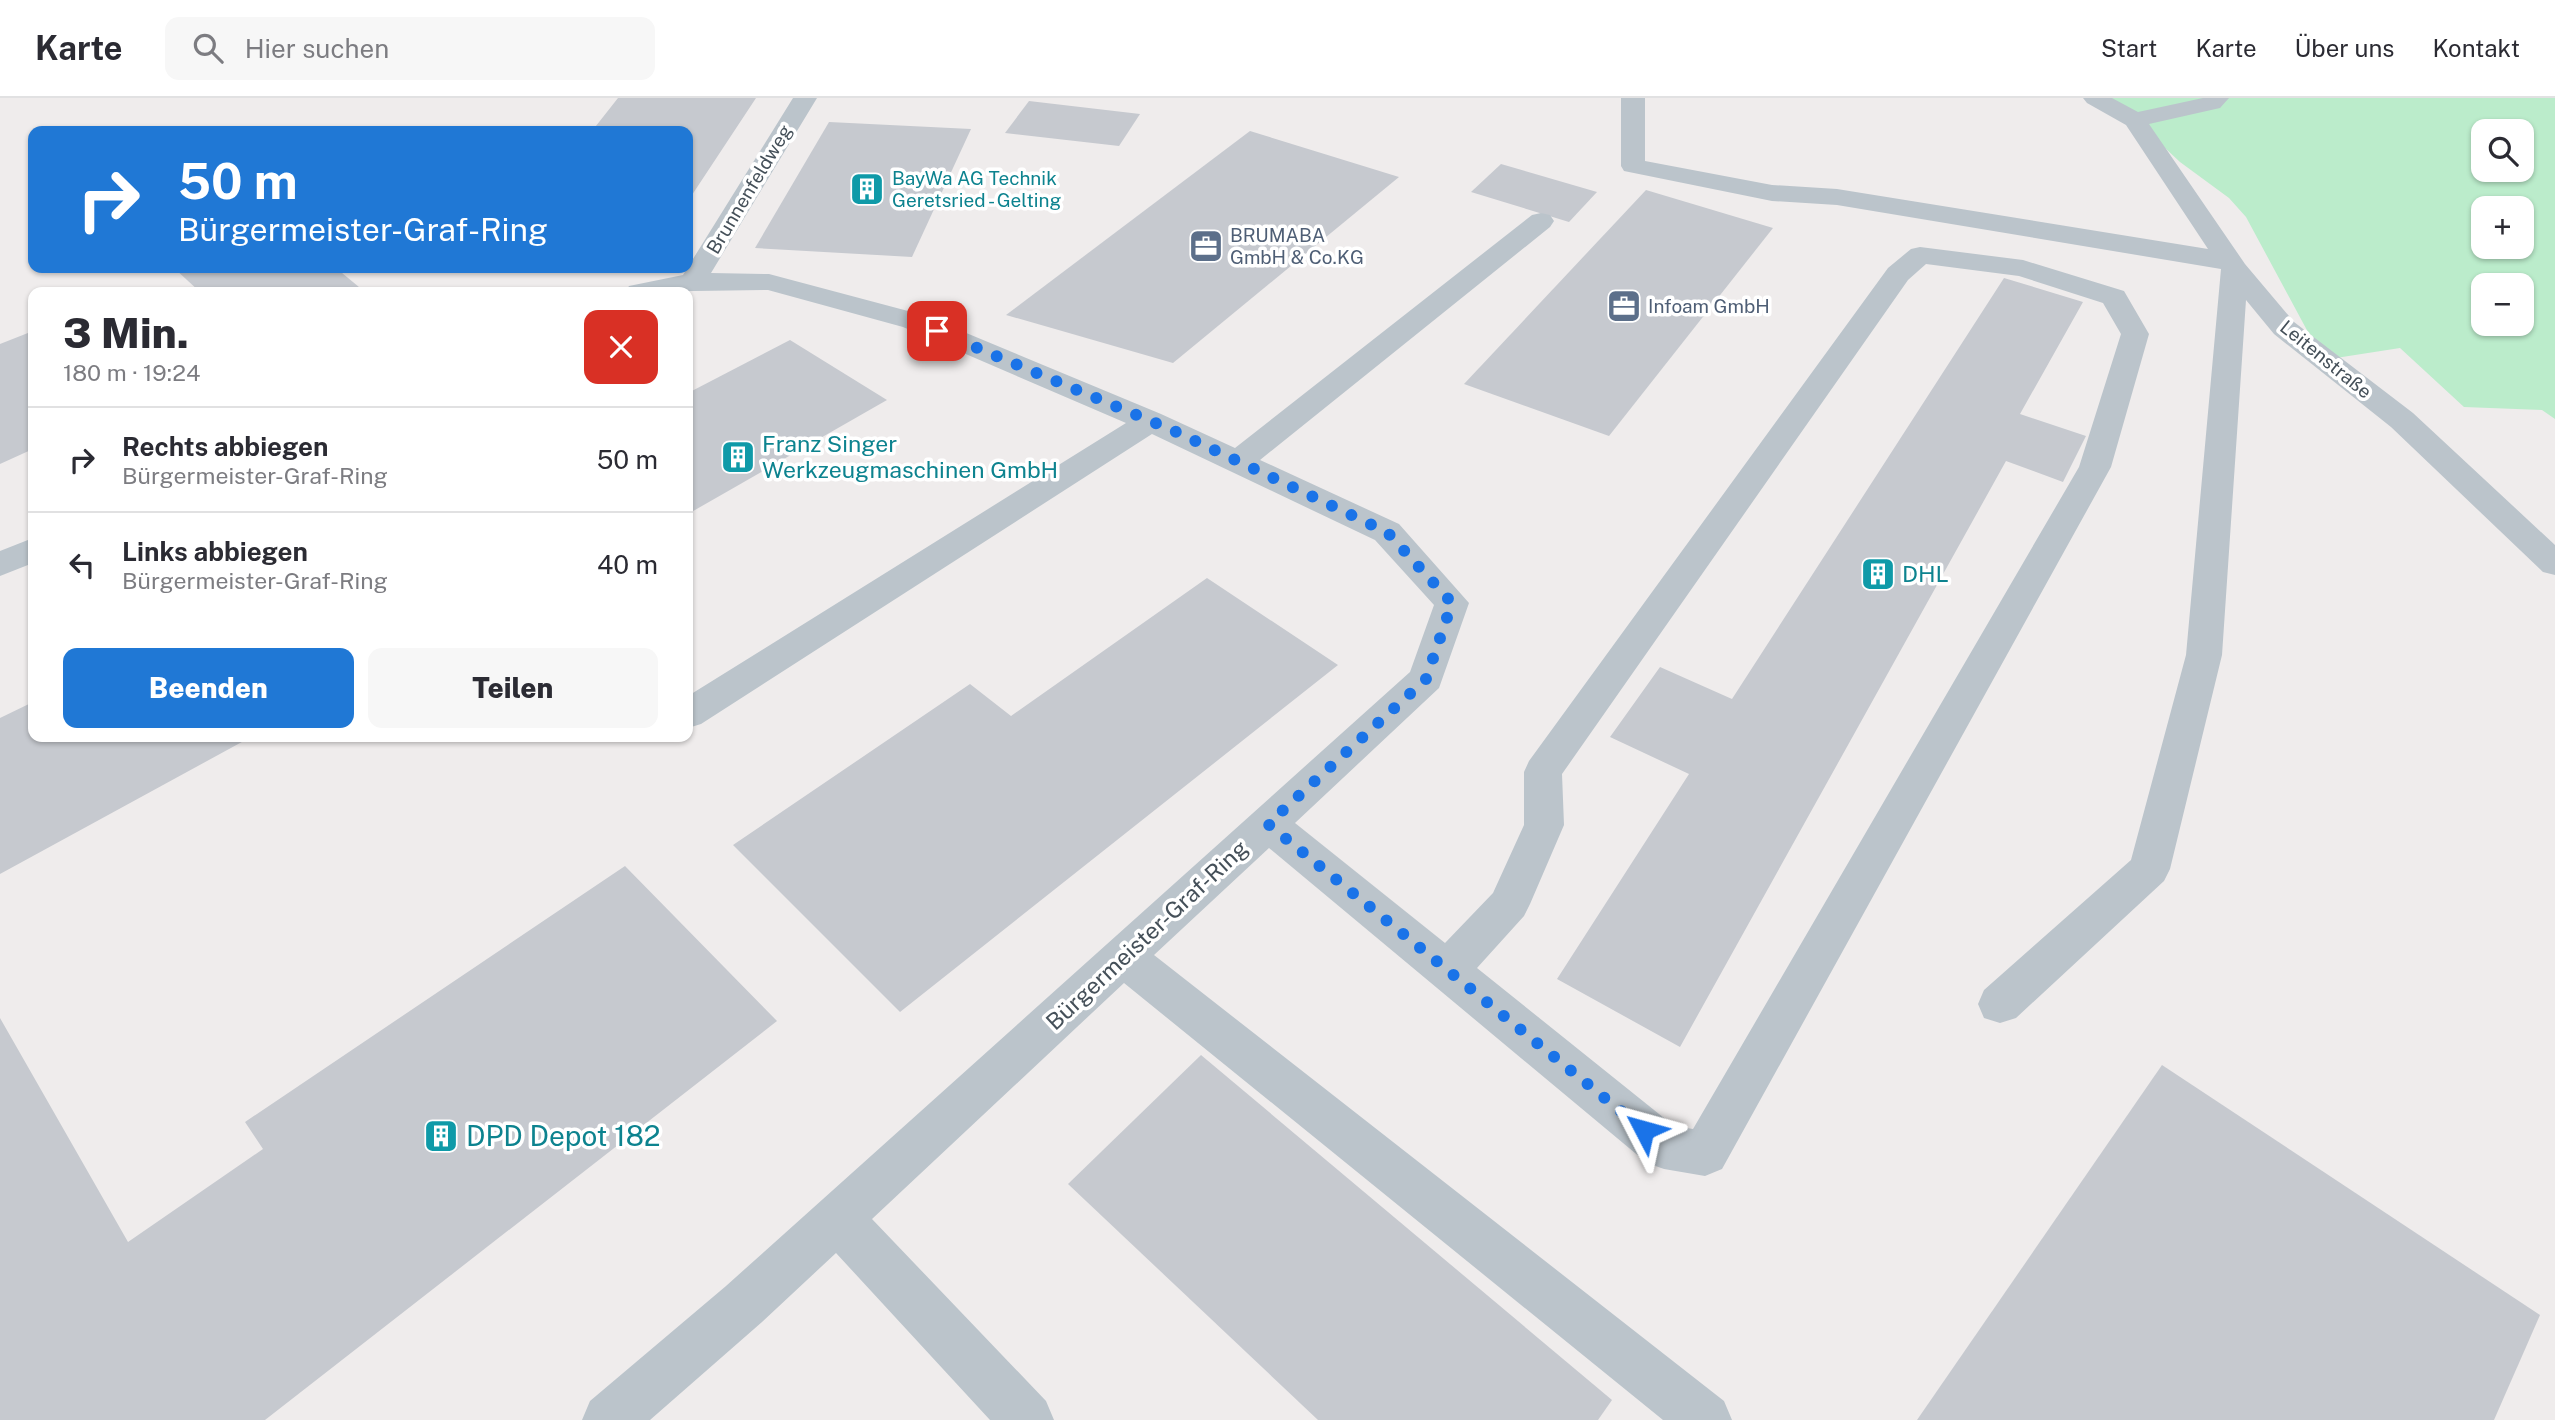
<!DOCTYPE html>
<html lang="de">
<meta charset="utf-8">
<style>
body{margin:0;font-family:"Public Sans",sans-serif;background:#f7f7f7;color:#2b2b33;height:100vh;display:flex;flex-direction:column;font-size:26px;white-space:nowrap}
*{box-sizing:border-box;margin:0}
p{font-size:23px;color:#7c7c81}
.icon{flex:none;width:38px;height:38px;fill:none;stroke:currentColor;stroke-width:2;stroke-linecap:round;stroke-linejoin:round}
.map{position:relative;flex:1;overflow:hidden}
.panel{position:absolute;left:28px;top:189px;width:665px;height:455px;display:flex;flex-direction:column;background:#fff;border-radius:14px;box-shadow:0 2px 5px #0004}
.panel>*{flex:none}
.top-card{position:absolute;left:28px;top:28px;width:665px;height:147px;border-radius:14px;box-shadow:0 2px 5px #0004;background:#2078d5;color:#fff;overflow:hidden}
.fabs{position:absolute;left:2471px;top:21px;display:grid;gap:14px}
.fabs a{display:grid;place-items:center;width:63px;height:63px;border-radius:14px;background:#fff;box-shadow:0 2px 5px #0004;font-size:35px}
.pin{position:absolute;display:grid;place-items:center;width:60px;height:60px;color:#fff;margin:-30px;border-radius:14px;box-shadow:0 4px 10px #0006}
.me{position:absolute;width:77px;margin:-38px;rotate:309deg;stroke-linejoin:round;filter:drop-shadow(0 0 5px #0008)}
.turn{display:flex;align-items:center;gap:24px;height:147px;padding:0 35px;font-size:32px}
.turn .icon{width:91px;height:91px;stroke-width:2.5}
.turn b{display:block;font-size:49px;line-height:60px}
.round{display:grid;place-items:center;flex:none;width:74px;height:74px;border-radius:14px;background:#f7f7f7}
.headline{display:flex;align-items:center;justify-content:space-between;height:119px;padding:0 35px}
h1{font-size:42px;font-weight:800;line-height:52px}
.primary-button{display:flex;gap:14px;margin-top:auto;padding:14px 35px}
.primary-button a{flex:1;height:80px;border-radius:14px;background:#2078d5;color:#fff;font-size:28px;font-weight:800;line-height:80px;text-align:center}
.primary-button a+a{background:#f7f7f7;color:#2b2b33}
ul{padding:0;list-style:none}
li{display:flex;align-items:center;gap:21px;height:105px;padding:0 35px;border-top:2px solid #e1e1e2}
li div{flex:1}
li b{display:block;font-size:26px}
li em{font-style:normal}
header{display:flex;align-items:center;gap:42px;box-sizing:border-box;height:98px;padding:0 35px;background:#fff;border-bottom:2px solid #e1e1e2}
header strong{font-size:33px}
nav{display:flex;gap:38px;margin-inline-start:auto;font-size:24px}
.search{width:490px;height:63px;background:#f7f7f7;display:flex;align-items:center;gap:18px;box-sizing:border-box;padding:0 24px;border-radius:14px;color:#7c7c81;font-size:26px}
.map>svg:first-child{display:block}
.green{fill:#bbeccb;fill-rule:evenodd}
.building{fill:#c6c9cf}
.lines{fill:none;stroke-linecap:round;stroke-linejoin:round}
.minor{fill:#bbc4cb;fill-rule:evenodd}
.route{stroke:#1a73e8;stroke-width:12;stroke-dasharray:0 21.6}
.labels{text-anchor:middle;stroke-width:7;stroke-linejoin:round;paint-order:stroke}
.far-culture-label{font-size:19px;fill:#0d838f;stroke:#fff;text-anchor:start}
.far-street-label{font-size:19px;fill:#455059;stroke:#fff}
.far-service-label{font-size:19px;fill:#4e5e75;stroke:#fff;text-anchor:start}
.culture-label{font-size:23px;fill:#0d838f;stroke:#fff;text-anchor:start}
.street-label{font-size:23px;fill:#455059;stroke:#fff}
.near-culture-label{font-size:28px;fill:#0d838f;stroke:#fff;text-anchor:start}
</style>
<header>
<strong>Karte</strong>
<div class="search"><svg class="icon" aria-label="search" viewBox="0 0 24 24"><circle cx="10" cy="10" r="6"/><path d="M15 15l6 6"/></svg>Hier suchen</div>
<nav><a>Start</a><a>Karte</a><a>Über uns</a><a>Kontakt</a></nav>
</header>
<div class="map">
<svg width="2555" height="1322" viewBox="0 0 2555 1322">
<rect width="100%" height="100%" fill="#efecec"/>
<!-- green -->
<path class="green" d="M2095 0H2555V321L2542 312 2464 309 2400 250 2323 262 2246 119 2229 100 2180 64 2135 22ZM2483 33H2522V72H2483ZM2483 110H2522V149H2483ZM2483 187H2522V226H2483Z"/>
<!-- building -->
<g class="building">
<polygon points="618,0 756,0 688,103 688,33 592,33"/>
<polygon points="1029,3 1140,16 1119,48 1005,35"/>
<polygon points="829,24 971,31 912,159 755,150"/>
<polygon points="1250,33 1399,79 1173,265 1006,217"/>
<polygon points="1501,66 1597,94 1569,124 1471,94"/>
<polygon points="1646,92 1773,130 1609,338 1464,286"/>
<polygon points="174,170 336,170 365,194 200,194"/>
<polygon points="2004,180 2083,204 2020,316 2086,338 2063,384 2006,363 1680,949 1557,881 1689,676 1610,639 1660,569 1732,601"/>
<polygon points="33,233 33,351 0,366 0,246"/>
<polygon points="790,242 887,302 688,416 688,295"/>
<polygon points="1207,480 1338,567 900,914 733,747 970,586 1011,618"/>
<polygon points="33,604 33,639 251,639 0,776 0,620"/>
<polygon points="625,768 777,923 265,1322 0,1322 0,920 128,1144 263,1051 245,1024"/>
<polygon points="1201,957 1612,1302 1598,1322 1318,1322 1068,1086"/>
<polygon points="2162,967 2540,1217 2494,1322 1917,1322"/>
</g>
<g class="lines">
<!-- minor -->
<g class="minor">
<path d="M793 0H817L711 175 769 176 923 217 1161 316 1235 350 1532 117 1541 115 1550 117 1554 123 1550 129 1260 362 1399 426 1469 505 1439 590 1295 725 1445 845 1493 795 1524 727V674L1529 663 1888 170 1911 151 1920 149 2023 162 2124 193 2149 236 2111 369 1722 1071 1705 1078 1664 1071 1647 1065 1269 750 1154 857 1724 1303 1732 1322H1663L1124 885 872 1121 1046 1303 1054 1322H990L836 1155 762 1224 650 1322H582L590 1303 726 1188 1410 574 1434 507 1375 442 1152 336 701 626 688 630V598L1126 325 903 229 768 192 625 194 629 188 683 177ZM1926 166 2019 178 2103 205 2121 236 2079 369 1693 1031 1674 1028 1477 870 1524 818 1530 806 1564 727 1562 676 1908 182Z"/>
<polygon points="1621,0 1645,0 1645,63 1772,87 1837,91 2208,151 2126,27 2087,5 2083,0 2112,0 2138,14 2203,0 2229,0 2220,10 2149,26 2245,166 2294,224 2413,315 2555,447 2555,477 2543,474 2391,329 2274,236 2246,202 2222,557 2170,771 2164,783 2016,920 2000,925 1984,920 1978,906 1984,892 2131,762 2186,557 2221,171 1837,107 1772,103 1624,73 1621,68"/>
<polygon points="33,440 33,465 0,478 0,453"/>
</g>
</g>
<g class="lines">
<!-- route -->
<polyline class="route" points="937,233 1172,332 1387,434 1452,505 1426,581 1268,726 1644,1032"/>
</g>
<!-- icons -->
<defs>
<g id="building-square" transform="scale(1.75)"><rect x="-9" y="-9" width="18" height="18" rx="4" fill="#0f9aa8" stroke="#fff"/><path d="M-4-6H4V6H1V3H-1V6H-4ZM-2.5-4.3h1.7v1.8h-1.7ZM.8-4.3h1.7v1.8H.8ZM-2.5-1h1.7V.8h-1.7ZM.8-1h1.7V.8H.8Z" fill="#fff"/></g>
<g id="office-square" transform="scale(1.75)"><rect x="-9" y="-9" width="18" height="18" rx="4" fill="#5c6f8a" stroke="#fff"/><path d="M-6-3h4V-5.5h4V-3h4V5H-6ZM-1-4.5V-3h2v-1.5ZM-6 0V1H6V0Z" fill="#fff"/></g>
</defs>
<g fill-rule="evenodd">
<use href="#building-square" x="867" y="91"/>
<use href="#office-square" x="1206" y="148"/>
<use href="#office-square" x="1624" y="208"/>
<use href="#building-square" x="738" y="359"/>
<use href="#building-square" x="1878" y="476"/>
<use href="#building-square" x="441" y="1038"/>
</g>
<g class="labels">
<!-- far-culture labels -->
<g class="far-culture-label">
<text x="892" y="87">BayWa AG Technik<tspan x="892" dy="22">Geretsried - Gelting</tspan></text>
</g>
<!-- far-street labels -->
<g class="far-street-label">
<text transform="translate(749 91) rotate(-59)" y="7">Brunnenfeldweg</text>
<text transform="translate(2326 261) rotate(39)" y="7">Leitenstraße</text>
</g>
<!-- far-service labels -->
<g class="far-service-label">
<text x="1230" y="144">BRUMABA<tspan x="1230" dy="22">GmbH &amp; Co.KG</tspan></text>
<text x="1648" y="215">Infoam GmbH</text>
</g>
<!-- culture labels -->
<g class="culture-label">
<text x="762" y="354">Franz Singer<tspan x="762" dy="26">Werkzeugmaschinen GmbH</tspan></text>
<text x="1902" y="484">DHL</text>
</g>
<!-- street labels -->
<g class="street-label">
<text transform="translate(1147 837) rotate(-43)" y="8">Bürgermeister-Graf-Ring</text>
</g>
<!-- near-culture labels -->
<g class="near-culture-label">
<text x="466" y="1048">DPD Depot 182</text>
</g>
</g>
</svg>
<div class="fabs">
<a><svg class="icon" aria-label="search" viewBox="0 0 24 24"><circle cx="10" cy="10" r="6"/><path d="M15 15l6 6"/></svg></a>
<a>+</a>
<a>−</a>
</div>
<div class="pin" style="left:937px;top:233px;background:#d93025"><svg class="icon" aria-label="arrive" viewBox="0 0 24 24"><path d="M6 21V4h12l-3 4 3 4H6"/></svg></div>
<svg class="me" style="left:1644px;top:1032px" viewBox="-20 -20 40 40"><path d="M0-17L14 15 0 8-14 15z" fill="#1a73e8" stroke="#fff" stroke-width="4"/></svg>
<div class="top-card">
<div class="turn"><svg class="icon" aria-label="right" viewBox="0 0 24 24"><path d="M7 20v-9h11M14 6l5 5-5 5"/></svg><div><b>50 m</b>Bürgermeister-Graf-Ring</div></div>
</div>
<section class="panel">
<div class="headline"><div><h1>3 Min.</h1><p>180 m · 19:24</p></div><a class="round" style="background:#d93025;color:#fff"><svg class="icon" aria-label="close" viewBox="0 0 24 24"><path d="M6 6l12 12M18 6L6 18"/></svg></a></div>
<ul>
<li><svg class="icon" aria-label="right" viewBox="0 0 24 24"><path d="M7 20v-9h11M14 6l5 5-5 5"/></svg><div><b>Rechts abbiegen</b><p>Bürgermeister-Graf-Ring</p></div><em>50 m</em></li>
<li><svg class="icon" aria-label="left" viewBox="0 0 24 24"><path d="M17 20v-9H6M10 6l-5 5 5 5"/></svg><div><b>Links abbiegen</b><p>Bürgermeister-Graf-Ring</p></div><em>40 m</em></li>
</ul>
<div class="primary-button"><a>Beenden</a><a>Teilen</a></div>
</section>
</div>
